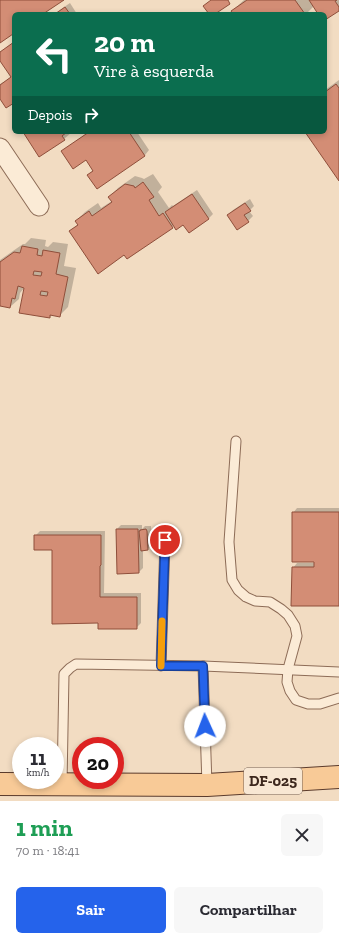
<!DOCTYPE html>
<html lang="pt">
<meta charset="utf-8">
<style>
body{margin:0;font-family:"Zilla Slab",serif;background:#f7f7f7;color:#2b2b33;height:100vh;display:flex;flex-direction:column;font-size:15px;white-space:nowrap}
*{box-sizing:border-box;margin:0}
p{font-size:13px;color:#7c7c81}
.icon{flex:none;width:22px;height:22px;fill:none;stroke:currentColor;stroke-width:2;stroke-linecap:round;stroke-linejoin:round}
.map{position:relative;height:801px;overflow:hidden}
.panel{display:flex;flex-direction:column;background:#fff;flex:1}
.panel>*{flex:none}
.guide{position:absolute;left:12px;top:12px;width:315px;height:122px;border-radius:6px;box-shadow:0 2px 6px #0003;background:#0b6e4f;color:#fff;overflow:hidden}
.speed{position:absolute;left:12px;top:737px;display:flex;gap:8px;font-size:20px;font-weight:700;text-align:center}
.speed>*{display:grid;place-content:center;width:52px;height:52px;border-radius:50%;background:#fff;box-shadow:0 2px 6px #0003;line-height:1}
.speed small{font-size:10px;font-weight:400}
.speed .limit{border:6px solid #d22;background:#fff;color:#111}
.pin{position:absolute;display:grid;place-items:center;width:34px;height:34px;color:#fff;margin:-17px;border:2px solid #fff;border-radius:50%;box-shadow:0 1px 4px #0007}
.me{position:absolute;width:44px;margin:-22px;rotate:358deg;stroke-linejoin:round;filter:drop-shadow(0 0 3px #0008)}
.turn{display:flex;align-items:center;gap:14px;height:84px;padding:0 16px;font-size:18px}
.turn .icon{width:52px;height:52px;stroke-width:2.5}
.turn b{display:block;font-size:28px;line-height:34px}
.then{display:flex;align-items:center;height:38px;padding:0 16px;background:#0003;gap:8px;font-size:15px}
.round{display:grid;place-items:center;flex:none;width:42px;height:42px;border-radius:6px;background:#f7f7f7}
.overview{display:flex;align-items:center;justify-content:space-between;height:68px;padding:0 16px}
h1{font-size:24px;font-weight:700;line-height:30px;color:#1e9e55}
.cta{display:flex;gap:8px;margin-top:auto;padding:8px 16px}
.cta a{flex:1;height:46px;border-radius:6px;background:#2563eb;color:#fff;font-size:16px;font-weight:700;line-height:46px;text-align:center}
.cta a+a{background:#f7f7f7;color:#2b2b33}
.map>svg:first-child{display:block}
.shadow{fill:#0003}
.building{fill:#d38d75;stroke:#8f4f3b;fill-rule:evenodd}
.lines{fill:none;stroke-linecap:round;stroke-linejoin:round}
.service-casing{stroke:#8d6c57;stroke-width:11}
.minor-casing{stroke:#8d6c57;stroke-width:21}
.primary-casing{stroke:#5b3b2c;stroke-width:24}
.service{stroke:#fbebd6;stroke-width:9}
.minor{stroke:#fbebd6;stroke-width:19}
.primary{stroke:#f8ca97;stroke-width:22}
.route-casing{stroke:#184099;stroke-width:10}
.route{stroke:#2563eb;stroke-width:7}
.slow{stroke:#f59e0b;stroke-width:7}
.labels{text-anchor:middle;stroke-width:4;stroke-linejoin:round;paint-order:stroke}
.shield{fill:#f8e7d3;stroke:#746154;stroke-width:1}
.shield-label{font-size:15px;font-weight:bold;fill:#3c271d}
</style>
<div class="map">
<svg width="339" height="801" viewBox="0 0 339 801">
<rect width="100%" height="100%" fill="#f2dcc2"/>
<!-- shadow -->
<g class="shadow">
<polygon points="244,0 339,0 339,10 325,19 325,14 320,14 314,6 306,14 234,14 232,11"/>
<polygon points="70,3 77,14 54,14"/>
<polygon points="14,42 14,102 0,97 0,84 12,77 0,60 0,52"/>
<polygon points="339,80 339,180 306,132 325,132 325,90"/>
<polygon points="24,132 72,132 64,139"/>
<polygon points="89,132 137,132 149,150 145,155 97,187 88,175 93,170 86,159 62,151 67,147"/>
<polygon points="153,174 162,187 158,192 169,208 172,205 173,206 197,190 213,214 208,219 174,225 172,227 125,254 70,231 78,224 76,221 85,212 98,203 101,208 112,201 109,197 118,188 135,176 142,178 144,179"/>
<polygon points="250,199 254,206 249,211 253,216 248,221 238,228 229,215 233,210"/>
<polygon points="31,238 46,240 45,246 48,247 53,242 68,244 64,266 76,268 68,307 59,316 52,315 50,317 25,287 20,293 19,299 10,307 0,305 0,260 23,244 25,244"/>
<polygon points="297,508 339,508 339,605 293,568 297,563 315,563 293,513"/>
<polygon points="121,525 142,525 142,529 145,526 151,526 152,545 148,549 143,549 143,568 139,572 117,529"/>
<polygon points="40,531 105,531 104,593 141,593 141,623 136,628 99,622 53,549 35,536"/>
</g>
<!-- building -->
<g class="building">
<polygon points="0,0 64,0 43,14 14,14 14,32 13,33 13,34 0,43"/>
<polygon points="211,0 228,0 230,4 215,14 209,14 203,6"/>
<polygon points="247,0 295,0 305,14 233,14 231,11"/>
<polygon points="309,0 337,0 335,1 339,7 339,11 325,20 325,14 318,14"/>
<polygon points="65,7 70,14 55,14"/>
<polygon points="14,42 14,103 6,108 0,99 0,85 11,77 0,61 0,52"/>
<polygon points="336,84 339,88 339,181 305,132 325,132 325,92"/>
<polygon points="23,132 67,132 62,136 65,140 39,157"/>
<polygon points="89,132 129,132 145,156 97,189 87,175 93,171 86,160 73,169 61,151"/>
<polygon points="143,182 154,197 149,200 159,216 163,213 173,228 127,259 124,255 98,274 69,231 78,225 75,221 89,211 92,216 112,202 108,197 125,184 134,186 135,188"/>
<polygon points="192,194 209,219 189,233 183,225 176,230 165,212"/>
<polygon points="245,203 251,211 244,215 249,222 237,230 227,215"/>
<path d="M22 246 38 249 37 255 42 256 43 250 60 253 56 274 68 277 60 317 50 315V318L19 313 24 288 18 286 15 299 12 298 10 308 0 306V262L14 252 20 253ZM34 271 42 272 41 276 33 275ZM41 291 48 292 47 296 40 295Z"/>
<polygon points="292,512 339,512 339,606 291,606 292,567 314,567 314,562 292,562"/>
<polygon points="116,529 138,529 139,573 117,574"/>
<polygon points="146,529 147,531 148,550 141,551 139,531 140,531 140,530"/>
<polygon points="34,535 101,535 101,565 100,566 100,597 137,597 137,629 98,629 98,623 52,624 52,550 34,550"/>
</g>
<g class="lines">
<!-- service casing -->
<g class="service-casing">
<g id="service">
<polyline points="236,441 229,542 232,580 238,590 246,597 255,601 270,602 281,609 288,615 295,626 297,636 288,669 287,682 290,691 296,700 308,704 320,704 339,698"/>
<polyline points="161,666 165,540"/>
<polyline points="203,666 207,785"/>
<polyline points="62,784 64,674 70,668 76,664 203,666 339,672"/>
</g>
</g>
<!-- minor casing -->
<g class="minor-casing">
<polyline id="minor" points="0,148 39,206"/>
</g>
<!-- primary casing -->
<g class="primary-casing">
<polyline id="primary" points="0,784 207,785 339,777"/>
</g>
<!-- service -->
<use href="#service" class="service"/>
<!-- minor -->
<use href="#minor" class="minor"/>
<!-- primary -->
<use href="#primary" class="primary"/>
</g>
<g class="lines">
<!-- route casing -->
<g class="route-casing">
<polyline id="route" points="165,540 161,666 203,666 205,726"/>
</g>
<!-- route -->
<use href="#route" class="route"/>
<!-- slow -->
<polyline class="slow" points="161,666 162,621"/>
</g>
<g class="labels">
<!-- shield labels -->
<rect class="shield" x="244" y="768" width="58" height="26" rx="3"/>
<g class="shield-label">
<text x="273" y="786">DF-025</text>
</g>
</g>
</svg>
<div class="speed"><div>11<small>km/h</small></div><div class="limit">20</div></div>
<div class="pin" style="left:165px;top:540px;background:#d93025"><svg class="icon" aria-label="arrive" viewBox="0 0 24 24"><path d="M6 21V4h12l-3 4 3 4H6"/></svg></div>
<svg class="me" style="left:205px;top:726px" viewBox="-20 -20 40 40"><circle r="19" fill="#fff"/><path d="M0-13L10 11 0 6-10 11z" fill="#2563eb"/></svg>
<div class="guide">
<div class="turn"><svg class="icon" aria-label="left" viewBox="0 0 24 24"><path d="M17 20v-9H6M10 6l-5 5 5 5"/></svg><div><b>20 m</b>Vire à esquerda</div></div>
<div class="then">Depois<svg class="icon" aria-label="right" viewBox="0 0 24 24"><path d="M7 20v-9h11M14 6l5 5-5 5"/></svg></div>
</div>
</div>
<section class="panel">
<div class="overview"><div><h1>1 min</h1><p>70 m · 18:41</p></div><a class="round"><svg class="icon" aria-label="close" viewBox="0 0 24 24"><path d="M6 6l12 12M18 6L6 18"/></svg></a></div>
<div class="cta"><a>Sair</a><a>Compartilhar</a></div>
</section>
